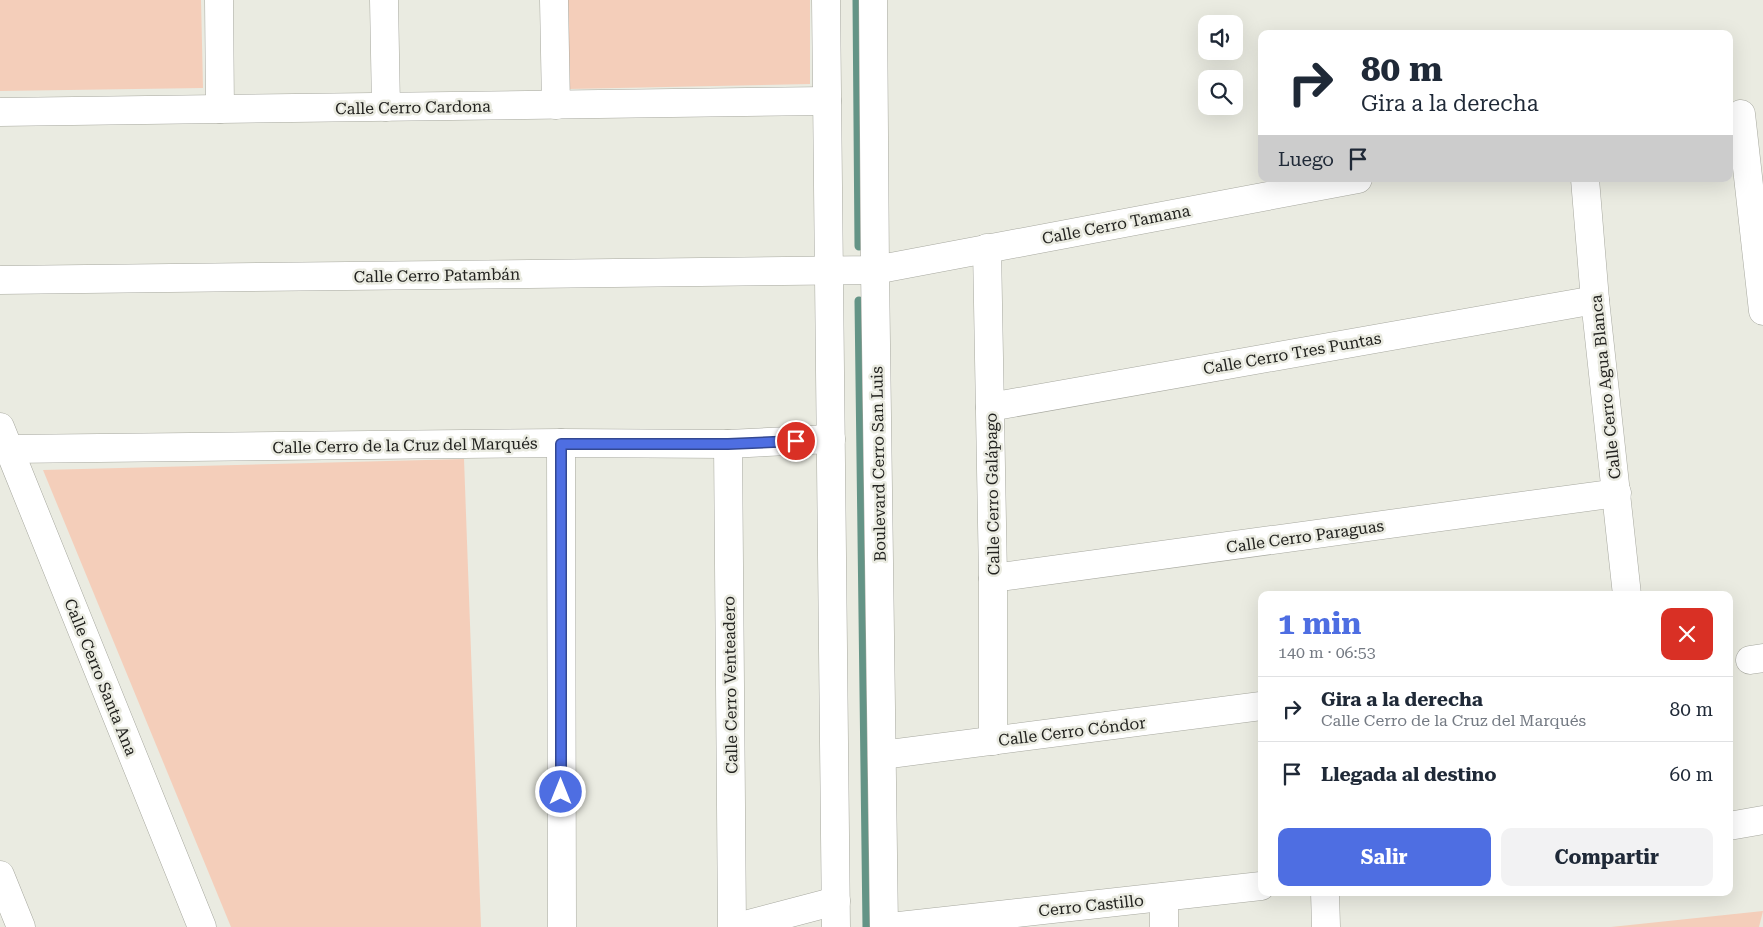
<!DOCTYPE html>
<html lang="es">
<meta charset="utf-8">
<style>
body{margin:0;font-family:"Roboto Serif",serif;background:#f2f2f3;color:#1f2937;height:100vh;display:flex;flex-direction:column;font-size:19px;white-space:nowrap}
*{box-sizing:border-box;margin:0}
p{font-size:16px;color:#747a83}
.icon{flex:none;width:28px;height:28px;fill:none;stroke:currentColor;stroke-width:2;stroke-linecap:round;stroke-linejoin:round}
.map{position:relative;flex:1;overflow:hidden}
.panel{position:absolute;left:1258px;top:591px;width:475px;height:305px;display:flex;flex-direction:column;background:#fff;border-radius:10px;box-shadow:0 5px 20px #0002}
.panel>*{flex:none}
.hud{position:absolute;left:1258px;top:30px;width:475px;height:152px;border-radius:10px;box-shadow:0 5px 20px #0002;background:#fff;color:#1f2937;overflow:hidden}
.fabs{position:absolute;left:1198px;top:15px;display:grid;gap:10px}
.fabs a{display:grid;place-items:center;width:45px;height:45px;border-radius:10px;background:#fff;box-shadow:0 5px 20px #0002;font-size:25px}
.pin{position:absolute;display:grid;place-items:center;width:42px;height:42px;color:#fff;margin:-21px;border:2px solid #fff;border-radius:50%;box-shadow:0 1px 5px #0007}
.me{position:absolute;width:55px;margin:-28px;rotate:0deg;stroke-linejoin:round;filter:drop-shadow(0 0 4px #0008)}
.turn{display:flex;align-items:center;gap:18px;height:105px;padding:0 20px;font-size:22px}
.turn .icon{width:65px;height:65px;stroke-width:2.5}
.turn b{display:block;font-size:35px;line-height:42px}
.then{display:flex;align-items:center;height:48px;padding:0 20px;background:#0003;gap:10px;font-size:19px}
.round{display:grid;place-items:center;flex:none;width:52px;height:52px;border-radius:10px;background:#f2f2f3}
.summary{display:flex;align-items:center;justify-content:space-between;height:85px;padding:0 20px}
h1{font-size:30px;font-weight:700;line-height:38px;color:#4e6ee2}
.primary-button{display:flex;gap:10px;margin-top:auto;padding:10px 20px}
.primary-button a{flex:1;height:58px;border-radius:10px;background:#4e6ee2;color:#fff;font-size:20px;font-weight:700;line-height:58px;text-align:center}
.primary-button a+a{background:#f2f2f3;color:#1f2937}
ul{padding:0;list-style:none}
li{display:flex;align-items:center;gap:15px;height:65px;padding:0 20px;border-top:1px solid #e0e1e3}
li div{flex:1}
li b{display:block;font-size:19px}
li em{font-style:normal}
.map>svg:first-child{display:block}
.green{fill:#f4ceba}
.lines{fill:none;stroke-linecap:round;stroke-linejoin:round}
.stream{stroke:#649486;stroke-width:9}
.minor-casing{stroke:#a7a89f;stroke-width:29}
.minor{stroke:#fff;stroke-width:28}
.route-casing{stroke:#334893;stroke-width:12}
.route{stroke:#4e6ee2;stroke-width:9}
.labels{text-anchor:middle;stroke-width:5;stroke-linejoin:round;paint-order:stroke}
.street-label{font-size:16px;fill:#22221f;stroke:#eaebe1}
</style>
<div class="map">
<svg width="1763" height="927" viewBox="0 0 1763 927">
<rect width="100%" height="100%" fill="#eaebe1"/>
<!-- green -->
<g class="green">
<polygon points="0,0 201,0 203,88 0,91"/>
<polygon points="567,0 810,0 810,84 568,89"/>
<polygon points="464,459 481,927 231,927 43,470"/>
<polygon points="1763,911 1759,927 1611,927"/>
</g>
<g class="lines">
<!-- stream -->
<g class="stream">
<polyline points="857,0 859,246"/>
<polyline points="859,301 867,927"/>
</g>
<!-- minor casing -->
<g class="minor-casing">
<g id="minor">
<polyline points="219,0 220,109"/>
<polyline points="384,0 386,107"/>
<polyline points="554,0 556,105"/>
<polyline points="826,0 836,927"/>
<polyline points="873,0 875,270 884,927"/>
<polyline points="0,112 827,101"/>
<polyline points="1741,114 1763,311"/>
<polyline points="1585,179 1595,300 1627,595"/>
<polyline points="987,248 993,578 993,741"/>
<polyline points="0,280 875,270 1358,179"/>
<polyline points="990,407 1595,300"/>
<polyline points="0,427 202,927"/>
<polyline points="561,443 562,927"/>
<polyline points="728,444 732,927"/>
<polyline points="9,449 561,443 728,444 831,439"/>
<polyline points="993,578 1617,493"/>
<polyline points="1750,660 1763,658"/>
<polyline points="882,755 1261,706"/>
<polyline points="1729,826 1763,820"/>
<polyline points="0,875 21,927"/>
<polyline points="1325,892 1326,927"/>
<polyline points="737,927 836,901"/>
<polyline points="890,927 1261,886"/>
<polyline points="1164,927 1164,897"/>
</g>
</g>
<!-- minor -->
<use href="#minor" class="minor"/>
</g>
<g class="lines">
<!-- route casing -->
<g class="route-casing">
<polyline id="route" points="561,792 561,444 728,444 796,441"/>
</g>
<!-- route -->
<use href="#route" class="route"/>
</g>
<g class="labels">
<!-- street labels -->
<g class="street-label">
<text transform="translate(413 107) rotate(-1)" y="6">Calle Cerro Cardona</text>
<text transform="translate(1116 224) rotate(-11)" y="6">Calle Cerro Tamana</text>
<text transform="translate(437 275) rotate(-1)" y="6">Calle Cerro Patambán</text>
<text transform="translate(1292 353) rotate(-10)" y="6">Calle Cerro Tres Puntas</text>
<text transform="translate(1605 387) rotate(-96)" y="6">Calle Cerro Agua Blanca</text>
<text transform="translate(405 445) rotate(-1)" y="6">Calle Cerro de la Cruz del Marqués</text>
<text transform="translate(878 464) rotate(-91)" y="6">Boulevard Cerro San Luis</text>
<text transform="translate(992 494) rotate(-91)" y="6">Calle Cerro Galápago</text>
<text transform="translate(1305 536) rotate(-8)" y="6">Calle Cerro Paraguas</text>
<text transform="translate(101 677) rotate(68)" y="6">Calle Cerro Santa Ana</text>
<text transform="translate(730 685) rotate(-91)" y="6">Calle Cerro Venteadero</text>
<text transform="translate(1072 731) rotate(-7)" y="6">Calle Cerro Cóndor</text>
<text transform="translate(1091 905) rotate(-6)" y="6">Cerro Castillo</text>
</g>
</g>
</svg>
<div class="fabs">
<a><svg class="icon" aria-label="sound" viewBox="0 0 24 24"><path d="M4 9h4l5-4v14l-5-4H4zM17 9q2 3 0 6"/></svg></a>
<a><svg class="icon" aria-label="search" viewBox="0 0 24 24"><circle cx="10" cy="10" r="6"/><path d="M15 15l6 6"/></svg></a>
</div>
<div class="pin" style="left:796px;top:441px;background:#d93025"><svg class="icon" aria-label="arrive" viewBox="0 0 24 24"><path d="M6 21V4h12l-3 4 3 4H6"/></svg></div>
<svg class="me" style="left:561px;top:792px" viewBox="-20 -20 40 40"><circle r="17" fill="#4e6ee2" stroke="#fff" stroke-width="3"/><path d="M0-11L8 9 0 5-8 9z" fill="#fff"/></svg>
<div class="hud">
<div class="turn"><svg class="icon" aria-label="right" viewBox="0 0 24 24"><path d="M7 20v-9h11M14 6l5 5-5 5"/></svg><div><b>80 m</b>Gira a la derecha</div></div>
<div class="then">Luego<svg class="icon" aria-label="arrive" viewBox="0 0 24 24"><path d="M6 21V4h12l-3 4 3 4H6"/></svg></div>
</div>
<section class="panel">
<div class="summary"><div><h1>1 min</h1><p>140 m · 06:53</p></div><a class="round" style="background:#d93025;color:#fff"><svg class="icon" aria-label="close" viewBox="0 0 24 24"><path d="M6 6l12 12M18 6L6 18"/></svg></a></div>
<ul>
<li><svg class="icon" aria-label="right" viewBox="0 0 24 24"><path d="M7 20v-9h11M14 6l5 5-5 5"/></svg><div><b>Gira a la derecha</b><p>Calle Cerro de la Cruz del Marqués</p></div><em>80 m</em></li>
<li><svg class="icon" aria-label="arrive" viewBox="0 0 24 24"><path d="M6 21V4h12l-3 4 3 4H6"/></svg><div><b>Llegada al destino</b></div><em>60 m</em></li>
</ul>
<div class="primary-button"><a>Salir</a><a>Compartir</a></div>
</section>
</div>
